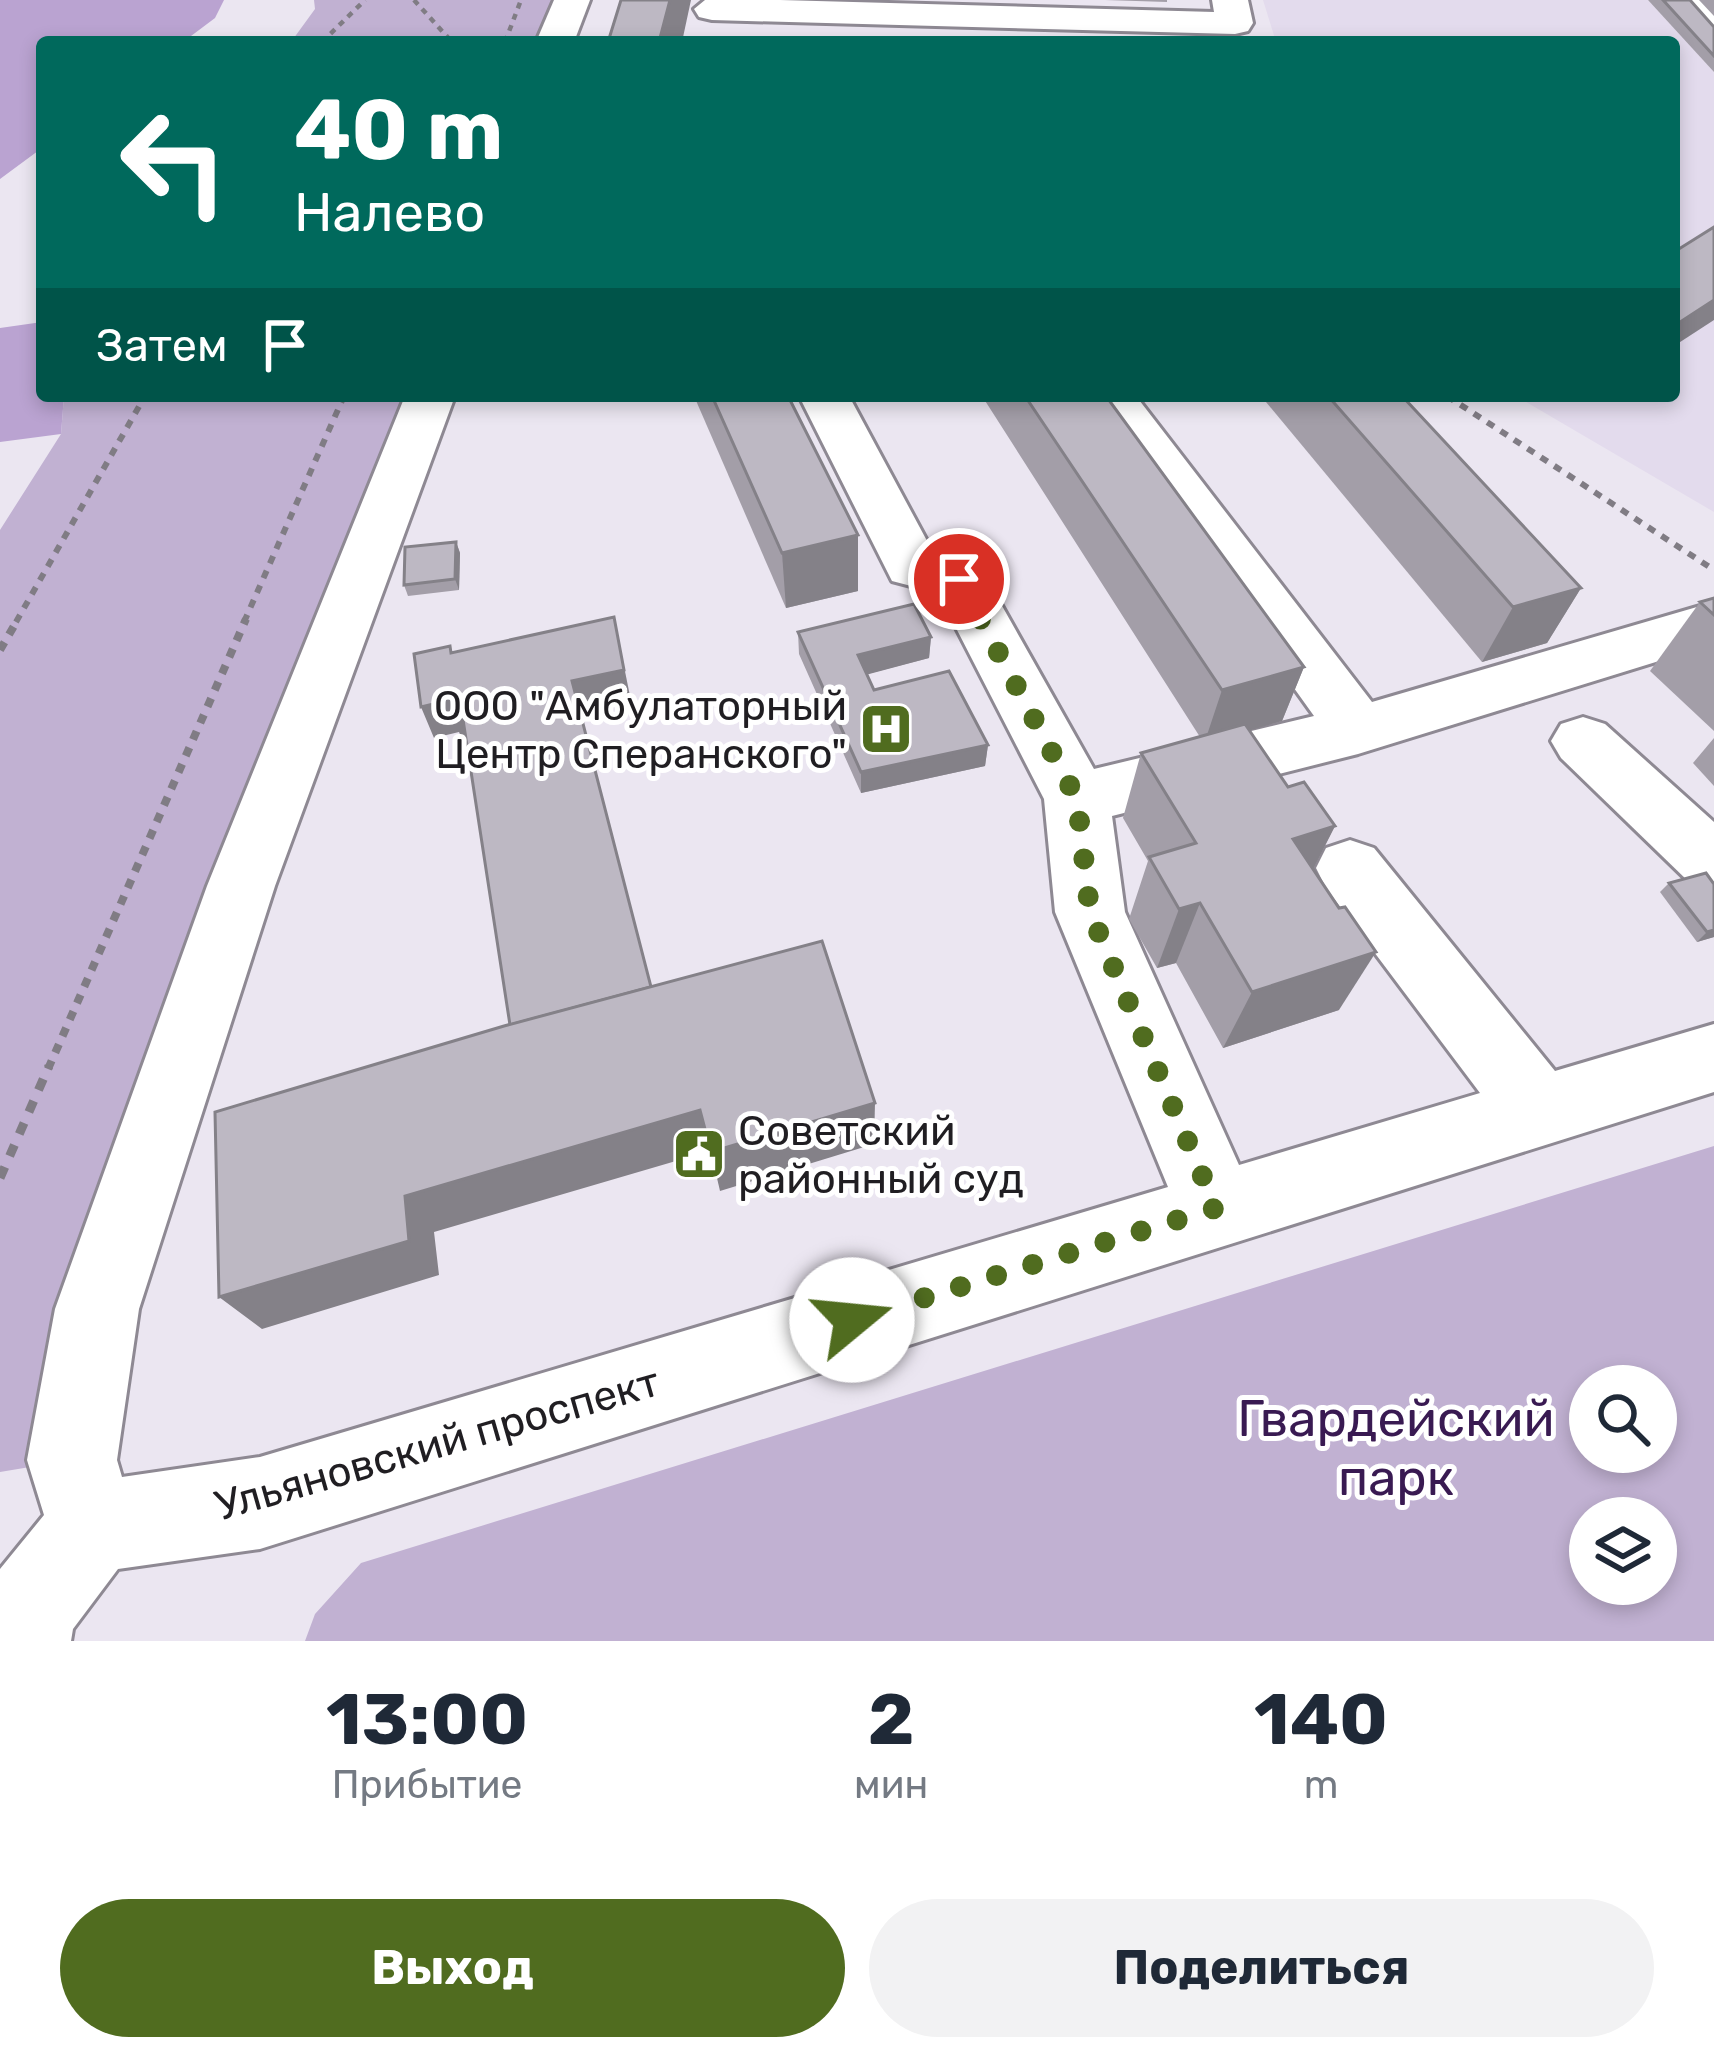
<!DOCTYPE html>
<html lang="ru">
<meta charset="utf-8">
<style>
body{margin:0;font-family:Rubik,sans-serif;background:#f2f2f3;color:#1f2937;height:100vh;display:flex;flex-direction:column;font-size:45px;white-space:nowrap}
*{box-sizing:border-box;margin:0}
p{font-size:39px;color:#747a83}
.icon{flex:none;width:66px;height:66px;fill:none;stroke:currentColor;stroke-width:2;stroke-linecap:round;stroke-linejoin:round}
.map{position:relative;height:1641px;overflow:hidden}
.panel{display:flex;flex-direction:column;background:#fff;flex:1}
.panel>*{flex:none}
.banner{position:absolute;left:36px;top:36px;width:1644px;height:366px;border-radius:12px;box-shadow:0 6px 18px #0003;background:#00695c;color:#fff;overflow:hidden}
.fabs{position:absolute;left:1569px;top:1365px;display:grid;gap:24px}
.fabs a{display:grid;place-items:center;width:108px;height:108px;border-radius:50%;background:#fff;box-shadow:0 6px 18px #0003;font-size:60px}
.pin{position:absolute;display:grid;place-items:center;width:102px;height:102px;color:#fff;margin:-51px;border:6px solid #fff;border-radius:50%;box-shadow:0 3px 12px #0007}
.me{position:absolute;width:132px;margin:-66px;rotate:73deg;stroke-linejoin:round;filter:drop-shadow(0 0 9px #0008)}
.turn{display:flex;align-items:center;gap:42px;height:252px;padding:0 60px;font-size:54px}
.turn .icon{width:156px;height:156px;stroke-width:2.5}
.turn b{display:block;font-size:84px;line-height:102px}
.then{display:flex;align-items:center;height:114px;padding:0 60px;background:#0003;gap:24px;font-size:45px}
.eta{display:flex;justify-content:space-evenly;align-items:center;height:204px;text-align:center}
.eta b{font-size:72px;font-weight:700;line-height:84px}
.primary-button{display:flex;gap:24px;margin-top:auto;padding:24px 60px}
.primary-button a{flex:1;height:138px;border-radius:72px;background:#506c1f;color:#fff;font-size:48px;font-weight:700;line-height:138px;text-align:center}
.primary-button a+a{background:#f2f2f3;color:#1f2937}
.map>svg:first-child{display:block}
.built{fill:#e3dbed}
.green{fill:#c1b1d2;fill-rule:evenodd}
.forest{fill:#baa3d1}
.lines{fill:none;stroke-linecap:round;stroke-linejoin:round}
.minor-casing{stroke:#8e8993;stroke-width:6}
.path-far3{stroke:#807c84;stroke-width:4.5;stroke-dasharray:6 6;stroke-linecap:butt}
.path-far2{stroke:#807c84;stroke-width:6;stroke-dasharray:8 8;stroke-linecap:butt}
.path-far1{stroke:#807c84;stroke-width:8;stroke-dasharray:9 9;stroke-linecap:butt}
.path{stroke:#807c84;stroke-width:9;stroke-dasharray:12 12;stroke-linecap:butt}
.minor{fill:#fff;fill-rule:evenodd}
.wall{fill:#a39ea8}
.shaded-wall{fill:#848188}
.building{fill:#bdb8c3;stroke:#848188;stroke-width:3}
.route{stroke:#506c1f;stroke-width:21;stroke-dasharray:0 37.8}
.labels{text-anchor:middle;stroke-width:10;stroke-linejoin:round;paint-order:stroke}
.poi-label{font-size:42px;fill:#201e22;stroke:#fff;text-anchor:end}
.street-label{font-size:42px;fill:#201e22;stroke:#fff}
.near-park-label{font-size:51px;fill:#391a52;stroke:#fff}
</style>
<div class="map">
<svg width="1714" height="1641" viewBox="0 0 1714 1641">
<rect width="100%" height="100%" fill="#ebe6f1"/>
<!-- built -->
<polygon class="built" points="1263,0 1648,0 1714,72 1714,512 1516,396 1674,396 1674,42 1276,42"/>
<!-- green -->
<g class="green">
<polygon points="314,0 572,0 555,42 291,42 315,9"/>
<polygon points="64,396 430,396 72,1460 0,1472 0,530 61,434"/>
<path d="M1714 1146V1641H305L315 1614 361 1563ZM1656 1386V1452H1590V1386ZM1656 1518V1584H1590V1518Z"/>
</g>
<!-- forest -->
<g class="forest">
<polygon points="0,0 224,0 215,18 183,42 42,42 42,148 0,179"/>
<polygon points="42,322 42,396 64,396 61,434 0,442 0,328"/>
</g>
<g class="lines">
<!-- minor casing -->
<g class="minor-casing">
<g id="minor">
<polygon points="554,0 590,0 574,42 536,42"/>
<polygon points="780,0 1214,12 1212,0 1248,0 1253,23 1248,31 1235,34 712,20 699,17 694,9 705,0"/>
<polygon points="1672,0 1709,0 1714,5 1714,38 1701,35"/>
<polygon points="405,396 455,396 275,886 139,1309 117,1460 122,1477 260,1457 1168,1187 1055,912 1044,799 938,593 892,581 799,396 849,396 933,552 979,565 1094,769 1314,716 1085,396 1136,396 1372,702 1714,602 1714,644 1358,754 1112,816 1125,912 1239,1165 1480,1093 1326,888 1316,868 1326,848 1350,840 1374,848 1555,1071 1714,1024 1714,1092 260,1549 118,1569 73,1629 71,1641 0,1641 0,1569 44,1515 27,1460 55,1309 207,886"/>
<polygon points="1583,717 1605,724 1714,822 1714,891 1690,883 1561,758 1551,741 1561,724"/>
</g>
</g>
<!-- path-far3 -->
<g class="path-far3">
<polyline points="414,0 452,42"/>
<polyline points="322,42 365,0"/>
<polyline points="505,42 521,0"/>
</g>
<!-- path-far2 -->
<g class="path-far2">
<polyline points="1447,396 1714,570"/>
<polyline points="16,622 145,396"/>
<polyline points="244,622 344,396"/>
</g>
<!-- path-far1 -->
<g class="path-far1">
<polyline points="0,650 18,619"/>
<polyline points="48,1069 246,619"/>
</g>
<!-- path -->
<polyline class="path" points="0,1178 49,1066"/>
<!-- minor -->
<use href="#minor" class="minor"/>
</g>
<!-- wall -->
<g class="wall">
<polygon points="1105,0 1167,0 1167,2"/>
<polygon points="1648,0 1690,0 1714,27 1714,72"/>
<polygon points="1699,0 1714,0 1714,16"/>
<polygon points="694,396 788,396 858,591 786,608"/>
<polygon points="982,396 1106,396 1304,667 1282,721 1250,730 1288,787 1335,826 1313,869 1339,1010 1223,1048 1176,963 1157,968 1129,919 1148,861 1123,818 1141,753 1200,737"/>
<polygon points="1261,396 1402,396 1581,588 1547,643 1482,662"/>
<polygon points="456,542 460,553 459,590 408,596 404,585"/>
<polygon points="1714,598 1714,731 1650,671 1700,602"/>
<polygon points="798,632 931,637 929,658 867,674 874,690 988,745 985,766 861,793 799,654"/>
<polygon points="1714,738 1714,786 1693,763"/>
<polygon points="1669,883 1714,937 1697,942 1660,892"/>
</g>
<!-- shaded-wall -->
<g class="shaded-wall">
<polygon points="670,0 691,0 682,42 659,42"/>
<polygon points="1714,300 1714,320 1674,346 1674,326"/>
<polygon points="858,535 858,591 786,608 782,553"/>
<polygon points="456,542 460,553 459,590 455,579"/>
<polygon points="1581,588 1547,643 1482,662 1513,607"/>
<polygon points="614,617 631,701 580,712 572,681"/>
<polygon points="931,637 929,658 858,677 858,655"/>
<polygon points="1304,667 1282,721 1204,744 1222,690"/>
<polygon points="450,700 462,713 473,743 465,746 459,732 434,738 421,707"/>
<polygon points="988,745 985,766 861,793 861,772"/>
<polygon points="1335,826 1303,889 1293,839"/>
<polygon points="1200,903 1176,963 1157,968 1179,909"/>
<polygon points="1714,930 1714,937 1697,942 1707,932"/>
<polygon points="1376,952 1339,1010 1223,1048 1252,992"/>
<polygon points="875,1103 874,1144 720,1191 711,1152"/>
<polygon points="700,1110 710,1151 434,1232 439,1275 262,1329 219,1297 405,1196"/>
</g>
<!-- building -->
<g class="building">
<polygon points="621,0 670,0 659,42 608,42"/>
<polygon points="1663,0 1690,0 1714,27 1714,56"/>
<polygon points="1714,227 1714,300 1674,326 1674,252"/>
<polygon points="712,396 788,396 858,535 782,553"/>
<polygon points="1025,396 1106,396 1304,667 1222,690"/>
<polygon points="1328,396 1402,396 1581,588 1513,607"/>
<polygon points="456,542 455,579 404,585 405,547"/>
<polygon points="1714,598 1714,615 1700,602"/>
<polygon points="914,604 931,637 858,655 874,690 949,671 988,745 861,772 798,632"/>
<polygon points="614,617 624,670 572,681 651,987 510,1025 462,713 453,715 450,700 421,707 414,654 450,646 451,653"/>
<polygon points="1245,724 1288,787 1304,782 1335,826 1293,839 1339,908 1345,907 1376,952 1252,992 1200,903 1179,909 1149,857 1196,843 1141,753"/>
<polygon points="1706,873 1714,884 1714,930 1707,932 1669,883"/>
<polygon points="822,941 875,1103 711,1152 700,1110 405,1196 409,1241 219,1297 215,1112 504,1026"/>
</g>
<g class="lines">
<!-- route -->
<polyline class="route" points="852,1320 1216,1208 1090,912 1077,799 959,579"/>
</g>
<!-- icons -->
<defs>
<g id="hospital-square" transform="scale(2.7)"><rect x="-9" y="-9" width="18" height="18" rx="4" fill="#506c1f" stroke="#fff"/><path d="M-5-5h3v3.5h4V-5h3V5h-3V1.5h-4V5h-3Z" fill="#fff"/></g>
<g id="civic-square" transform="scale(2.7)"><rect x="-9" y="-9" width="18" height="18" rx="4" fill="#506c1f" stroke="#fff"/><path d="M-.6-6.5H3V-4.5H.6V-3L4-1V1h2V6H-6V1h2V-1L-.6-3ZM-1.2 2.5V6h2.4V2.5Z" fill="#fff"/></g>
</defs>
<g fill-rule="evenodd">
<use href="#hospital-square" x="886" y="729"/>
<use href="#civic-square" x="699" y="1154"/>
</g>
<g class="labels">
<!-- poi labels -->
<g class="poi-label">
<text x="847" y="720">ООО "Амбулаторный<tspan x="847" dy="48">Центр Сперанского"</tspan></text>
<text x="738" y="1145" text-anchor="start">Советский<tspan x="738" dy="48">районный суд</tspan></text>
</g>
<!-- street labels -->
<g class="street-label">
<text transform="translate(437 1443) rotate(-16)" y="15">Ульяновский проспект</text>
</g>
<!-- near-park labels -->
<g class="near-park-label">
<text x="1396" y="1436">Гвардейский<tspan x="1396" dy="59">парк</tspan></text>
</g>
</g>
</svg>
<div class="fabs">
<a><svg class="icon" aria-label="search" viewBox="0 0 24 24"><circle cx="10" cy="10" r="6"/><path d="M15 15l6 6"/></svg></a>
<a><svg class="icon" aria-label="layers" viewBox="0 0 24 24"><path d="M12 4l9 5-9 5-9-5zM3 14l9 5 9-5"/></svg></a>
</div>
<div class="pin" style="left:959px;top:579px;background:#d93025"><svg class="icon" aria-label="arrive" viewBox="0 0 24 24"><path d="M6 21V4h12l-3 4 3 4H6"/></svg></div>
<svg class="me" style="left:852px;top:1320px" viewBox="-20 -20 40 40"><circle r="19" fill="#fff"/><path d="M0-13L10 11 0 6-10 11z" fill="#506c1f"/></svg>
<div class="banner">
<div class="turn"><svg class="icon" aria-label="left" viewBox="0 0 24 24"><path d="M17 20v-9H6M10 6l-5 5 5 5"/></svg><div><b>40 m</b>Налево</div></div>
<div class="then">Затем<svg class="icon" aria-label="arrive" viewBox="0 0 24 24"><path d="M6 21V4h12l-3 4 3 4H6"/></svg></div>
</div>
</div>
<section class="panel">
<div class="eta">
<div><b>13:00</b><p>Прибытие</p></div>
<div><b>2</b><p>мин</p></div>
<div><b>140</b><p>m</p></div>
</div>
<div class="primary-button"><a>Выход</a><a>Поделиться</a></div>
</section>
